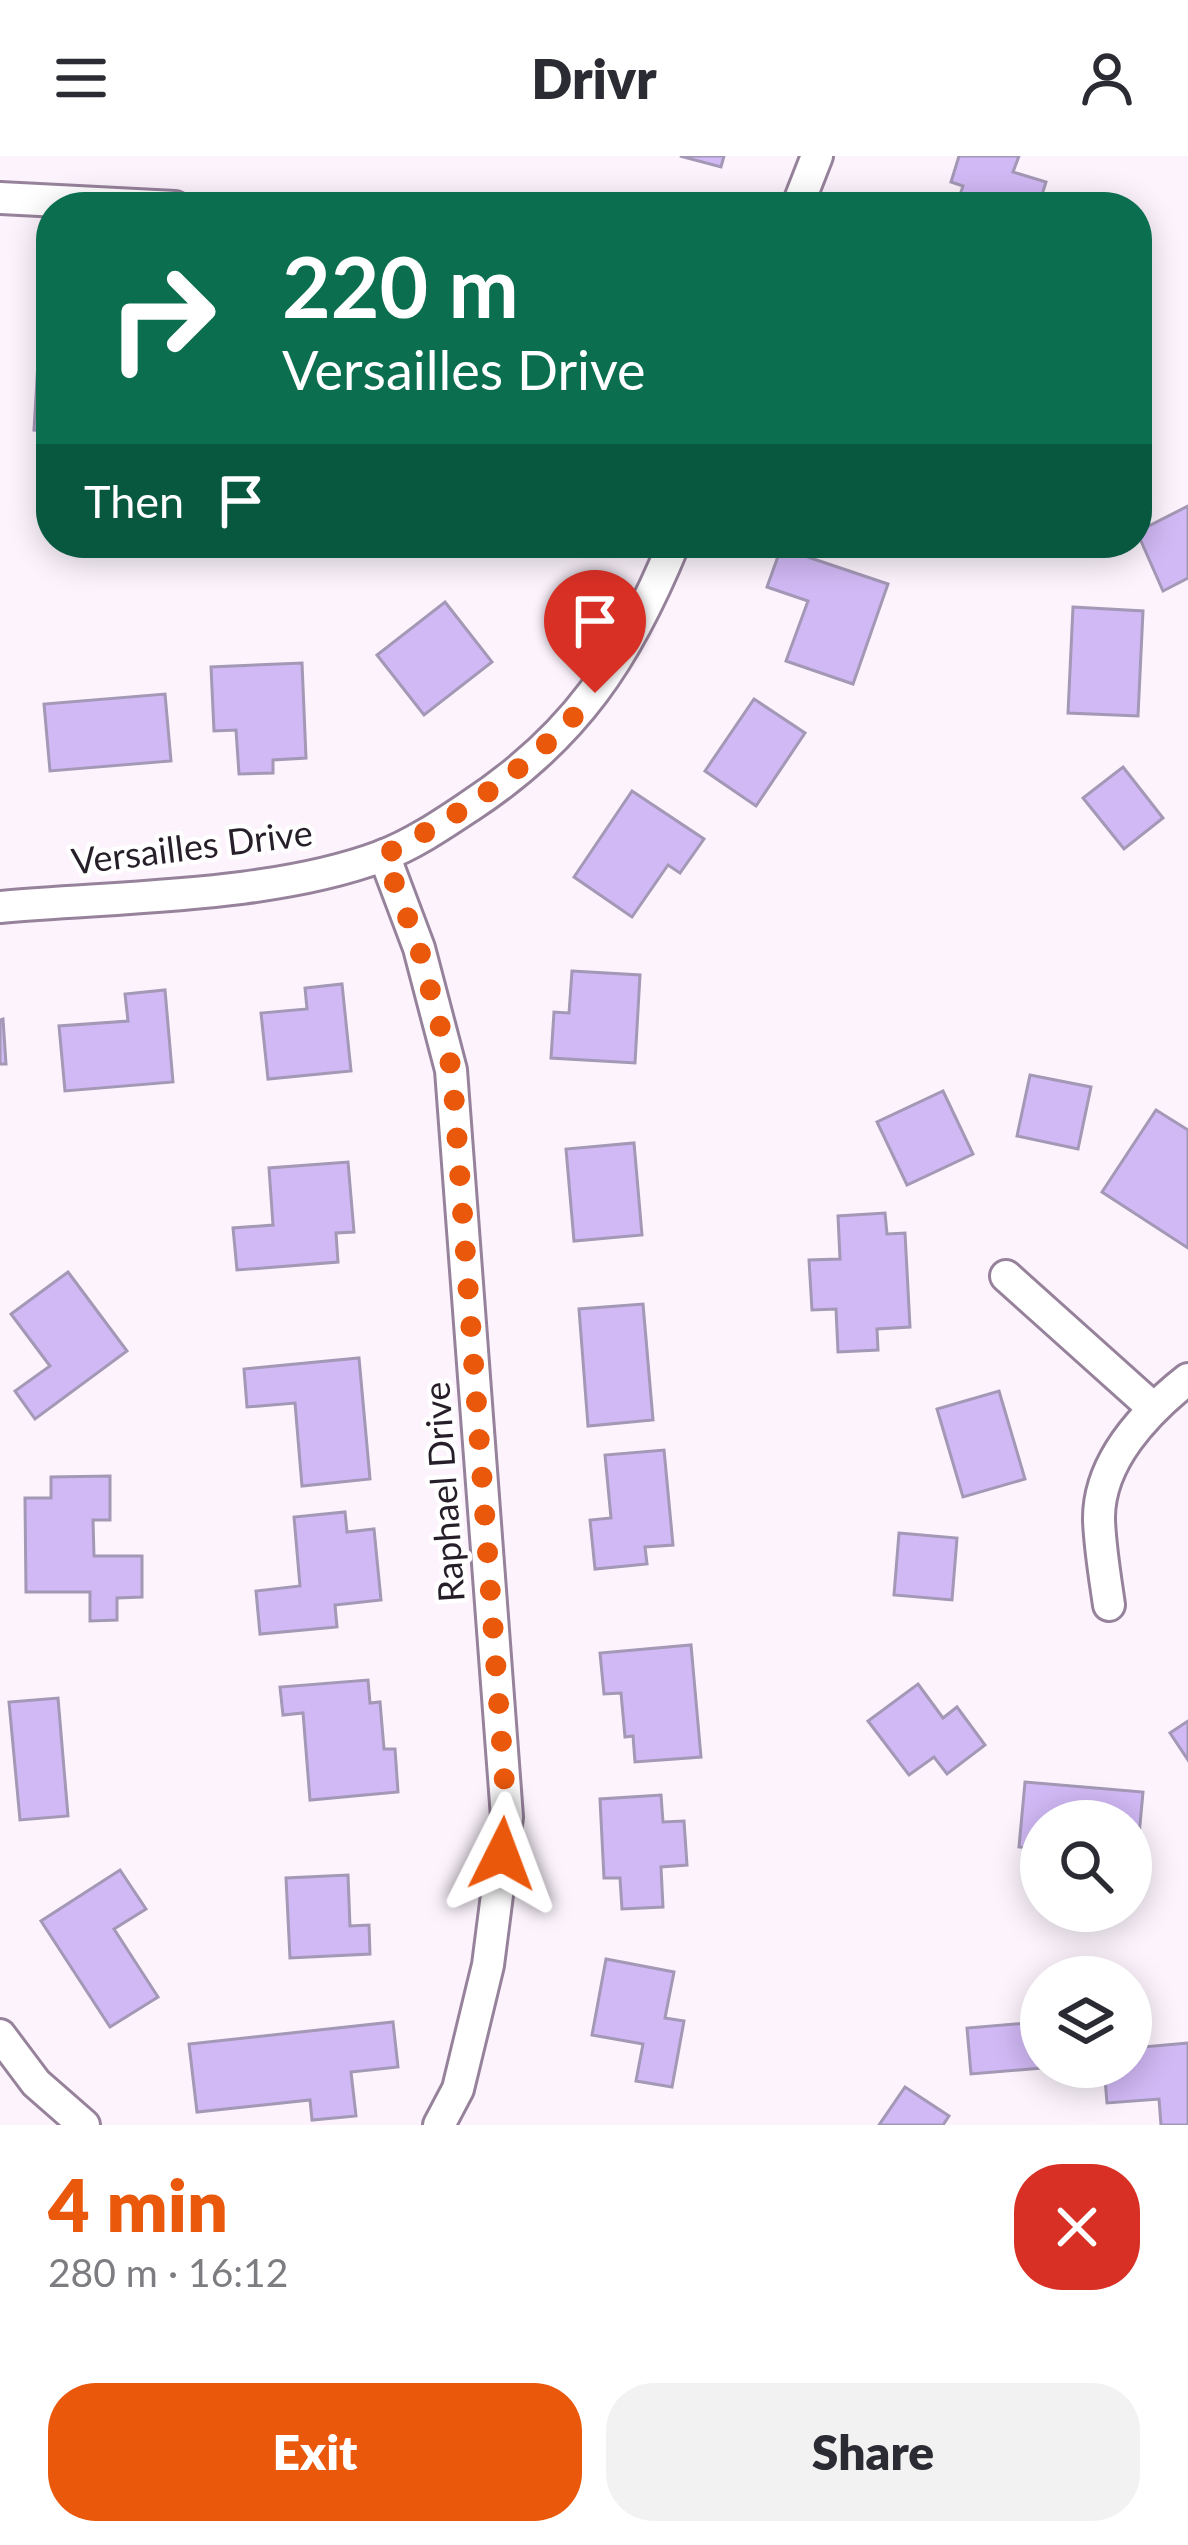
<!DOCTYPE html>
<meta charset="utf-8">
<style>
body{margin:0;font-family:Lato,sans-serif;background:#f2f2f3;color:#2b2b33;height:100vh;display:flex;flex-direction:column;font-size:45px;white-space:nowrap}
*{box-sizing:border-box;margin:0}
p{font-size:39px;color:#7c7c81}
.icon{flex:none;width:66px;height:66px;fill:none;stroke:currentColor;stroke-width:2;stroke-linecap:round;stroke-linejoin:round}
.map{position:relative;height:1969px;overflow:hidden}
.panel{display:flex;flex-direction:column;background:#fff;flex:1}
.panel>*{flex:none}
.top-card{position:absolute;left:36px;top:36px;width:1116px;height:366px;border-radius:48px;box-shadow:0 6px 30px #0003;background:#0b6e4f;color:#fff;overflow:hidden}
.fabs{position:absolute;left:1020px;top:1644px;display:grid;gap:24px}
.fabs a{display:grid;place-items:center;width:132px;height:132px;border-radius:50%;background:#fff;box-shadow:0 6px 30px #0003;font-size:60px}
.pin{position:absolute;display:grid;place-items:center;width:102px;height:102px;color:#fff;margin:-123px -51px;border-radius:50% 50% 50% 0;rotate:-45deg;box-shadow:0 0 12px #0007}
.pin .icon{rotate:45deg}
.me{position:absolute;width:132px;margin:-66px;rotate:3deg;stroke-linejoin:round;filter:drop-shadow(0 0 9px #0008)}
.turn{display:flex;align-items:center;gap:42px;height:252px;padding:0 48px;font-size:54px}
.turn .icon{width:156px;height:156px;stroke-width:2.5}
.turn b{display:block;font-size:84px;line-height:102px}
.then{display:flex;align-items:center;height:114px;padding:0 48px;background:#0003;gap:24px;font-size:45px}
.round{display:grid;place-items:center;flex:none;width:126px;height:126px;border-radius:48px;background:#f2f2f3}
.summary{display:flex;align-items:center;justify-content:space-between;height:204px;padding:0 48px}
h1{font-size:72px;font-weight:800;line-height:90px;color:#ea580c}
.action{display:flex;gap:24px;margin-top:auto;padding:24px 48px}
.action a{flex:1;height:138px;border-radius:48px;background:#ea580c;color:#fff;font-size:48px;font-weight:800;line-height:138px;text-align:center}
.action a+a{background:#f2f2f3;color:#2b2b33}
header{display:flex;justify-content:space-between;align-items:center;height:156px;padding:0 48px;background:#fff;font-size:54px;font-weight:800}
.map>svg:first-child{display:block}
.building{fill:#d1b9f5;stroke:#a398b5;stroke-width:3}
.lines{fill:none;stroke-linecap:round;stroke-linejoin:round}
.minor-casing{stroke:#97829b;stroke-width:36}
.minor{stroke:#fff;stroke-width:30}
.route{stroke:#ea580c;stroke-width:21;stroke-dasharray:0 37.8}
.labels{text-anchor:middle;stroke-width:9;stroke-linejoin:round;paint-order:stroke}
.street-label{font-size:36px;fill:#261e28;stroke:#fff}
</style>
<header><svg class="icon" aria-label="menu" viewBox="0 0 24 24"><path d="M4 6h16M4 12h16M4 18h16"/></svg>Drivr<svg class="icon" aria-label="person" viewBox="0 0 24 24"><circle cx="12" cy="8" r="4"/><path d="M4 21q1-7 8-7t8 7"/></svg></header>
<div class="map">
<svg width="1188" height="1969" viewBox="0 0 1188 1969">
<rect width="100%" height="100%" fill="#fcf3fd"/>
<!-- building -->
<g class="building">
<polygon points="680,0 724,0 721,11"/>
<polygon points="959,0 1019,0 1013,16 1046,26 1038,51 956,51 963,30 951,26"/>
<polygon points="42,139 51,140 51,275 34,274"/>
<polygon points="1188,350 1188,422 1163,435 1137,376"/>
<polygon points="781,392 888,428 853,528 786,505 808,445 767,431"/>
<polygon points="445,446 492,506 424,559 377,499"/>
<polygon points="1073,451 1143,455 1138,560 1068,557"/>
<polygon points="302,507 306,602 273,604 273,617 239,618 236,574 214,575 211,511"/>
<polygon points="165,538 171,605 50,615 44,548"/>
<polygon points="754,543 805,577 756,650 705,615"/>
<polygon points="1123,611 1163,662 1124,693 1083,642"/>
<polygon points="632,635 704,683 680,717 668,709 632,761 574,721"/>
<polygon points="572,815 640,819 635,907 551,902 554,856 569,857"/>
<polygon points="342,828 351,915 268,923 261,857 307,853 305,832"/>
<polygon points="165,834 173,926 65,935 59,870 128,865 125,838"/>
<polygon points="3,863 6,908 0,908 0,864"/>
<polygon points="1030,919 1091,931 1078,993 1017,980"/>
<polygon points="943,935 973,998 907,1029 877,966"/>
<polygon points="1156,954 1188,974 1188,1092 1102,1036"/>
<polygon points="634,987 642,1079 574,1085 566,993"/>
<polygon points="348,1006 354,1076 336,1077 338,1106 237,1114 233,1072 273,1069 269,1012"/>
<polygon points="885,1057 887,1078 905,1077 910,1171 877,1173 878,1194 838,1196 836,1153 812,1154 809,1104 840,1103 838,1060"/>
<polygon points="68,1116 127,1195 35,1263 15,1235 50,1210 11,1158"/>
<polygon points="643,1148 653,1264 588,1270 579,1153"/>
<polygon points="359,1202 370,1323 302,1330 295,1247 247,1251 244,1213"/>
<polygon points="999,1235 1025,1323 963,1341 937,1253"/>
<polygon points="664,1294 673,1389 645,1391 647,1408 595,1413 590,1364 611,1362 605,1299"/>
<polygon points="110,1320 110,1364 93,1364 94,1400 142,1400 142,1441 117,1442 117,1464 90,1465 90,1436 26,1436 25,1342 51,1342 51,1321"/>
<polygon points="345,1356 347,1376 374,1373 381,1444 335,1449 337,1471 260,1478 256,1435 300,1430 294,1361"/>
<polygon points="899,1377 957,1382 952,1444 894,1439"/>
<polygon points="691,1489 701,1601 635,1606 633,1580 625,1581 621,1537 604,1538 600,1497"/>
<polygon points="368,1524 370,1547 380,1546 384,1593 395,1593 398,1636 310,1644 303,1557 283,1559 280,1531"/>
<polygon points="918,1528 943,1562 957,1551 985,1589 947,1618 934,1601 909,1619 868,1565"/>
<polygon points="58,1542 68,1660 20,1664 9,1546"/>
<polygon points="1188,1565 1188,1604 1170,1577"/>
<polygon points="1025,1626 1143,1636 1137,1701 1131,1701 1131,1665 1041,1665 1041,1693 1019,1691"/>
<polygon points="661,1639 663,1666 684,1665 687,1709 661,1711 663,1751 622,1753 620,1722 604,1722 600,1643"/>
<polygon points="120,1714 146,1753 114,1773 158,1841 110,1871 41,1765"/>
<polygon points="348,1719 350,1770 369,1769 370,1798 290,1802 286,1722"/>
<polygon points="606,1803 674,1816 665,1862 684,1865 672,1931 636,1925 643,1888 592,1879"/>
<polygon points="393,1866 398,1911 351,1916 356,1960 312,1964 310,1944 197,1956 189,1888"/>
<polygon points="1041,1866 1041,1911 1054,1911 971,1918 967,1872"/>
<polygon points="1188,1887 1188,1969 1161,1969 1159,1943 1107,1947 1104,1911 1131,1911 1131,1892"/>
<polygon points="905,1931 949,1960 943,1969 879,1969"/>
</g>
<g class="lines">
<!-- minor casing -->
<g class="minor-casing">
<g id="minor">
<polyline points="0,42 175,51"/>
<polyline points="797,51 817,0"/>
<polyline points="384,699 419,792 451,914 507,1661 488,1809 458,1933 439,1969"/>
<path d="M0 751C119 740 270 742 382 700 412 689 443 668 470 650 575 581 627 502 674 387"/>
<polyline points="1006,1120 1152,1251"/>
<path d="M1109 1449C1105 1421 1100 1392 1099 1364 1098 1306 1146 1256 1188 1223"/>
<polyline points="0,1879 36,1927 84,1969"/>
</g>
</g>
<!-- minor -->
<use href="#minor" class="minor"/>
</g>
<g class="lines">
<!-- route -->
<path class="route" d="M502 1698 507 1661 452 914 419 792 384 699C469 654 531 611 595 537"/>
</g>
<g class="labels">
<!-- street labels -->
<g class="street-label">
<text transform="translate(192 691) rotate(-7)" y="13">Versailles Drive</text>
<text transform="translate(444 1336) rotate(-94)" y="13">Raphael Drive</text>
</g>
</g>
</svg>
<div class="fabs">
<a><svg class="icon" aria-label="search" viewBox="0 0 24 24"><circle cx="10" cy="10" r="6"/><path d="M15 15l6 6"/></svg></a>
<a><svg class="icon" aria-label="layers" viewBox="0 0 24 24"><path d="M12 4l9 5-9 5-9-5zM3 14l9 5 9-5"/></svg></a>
</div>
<div class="pin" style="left:595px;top:537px;background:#d93025"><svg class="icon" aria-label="arrive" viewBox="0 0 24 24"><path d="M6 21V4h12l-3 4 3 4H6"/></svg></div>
<svg class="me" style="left:502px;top:1698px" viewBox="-20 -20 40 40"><path d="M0-17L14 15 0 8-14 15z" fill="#ea580c" stroke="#fff" stroke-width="4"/></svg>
<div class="top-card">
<div class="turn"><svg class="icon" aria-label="right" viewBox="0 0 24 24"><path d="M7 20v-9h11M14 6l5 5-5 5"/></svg><div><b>220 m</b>Versailles Drive</div></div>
<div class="then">Then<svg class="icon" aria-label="arrive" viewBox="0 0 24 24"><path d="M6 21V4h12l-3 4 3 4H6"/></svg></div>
</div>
</div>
<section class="panel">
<div class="summary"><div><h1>4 min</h1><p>280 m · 16:12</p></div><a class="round" style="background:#d93025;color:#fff"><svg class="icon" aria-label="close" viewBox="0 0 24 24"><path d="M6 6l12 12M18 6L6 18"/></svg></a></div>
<div class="action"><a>Exit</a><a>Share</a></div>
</section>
